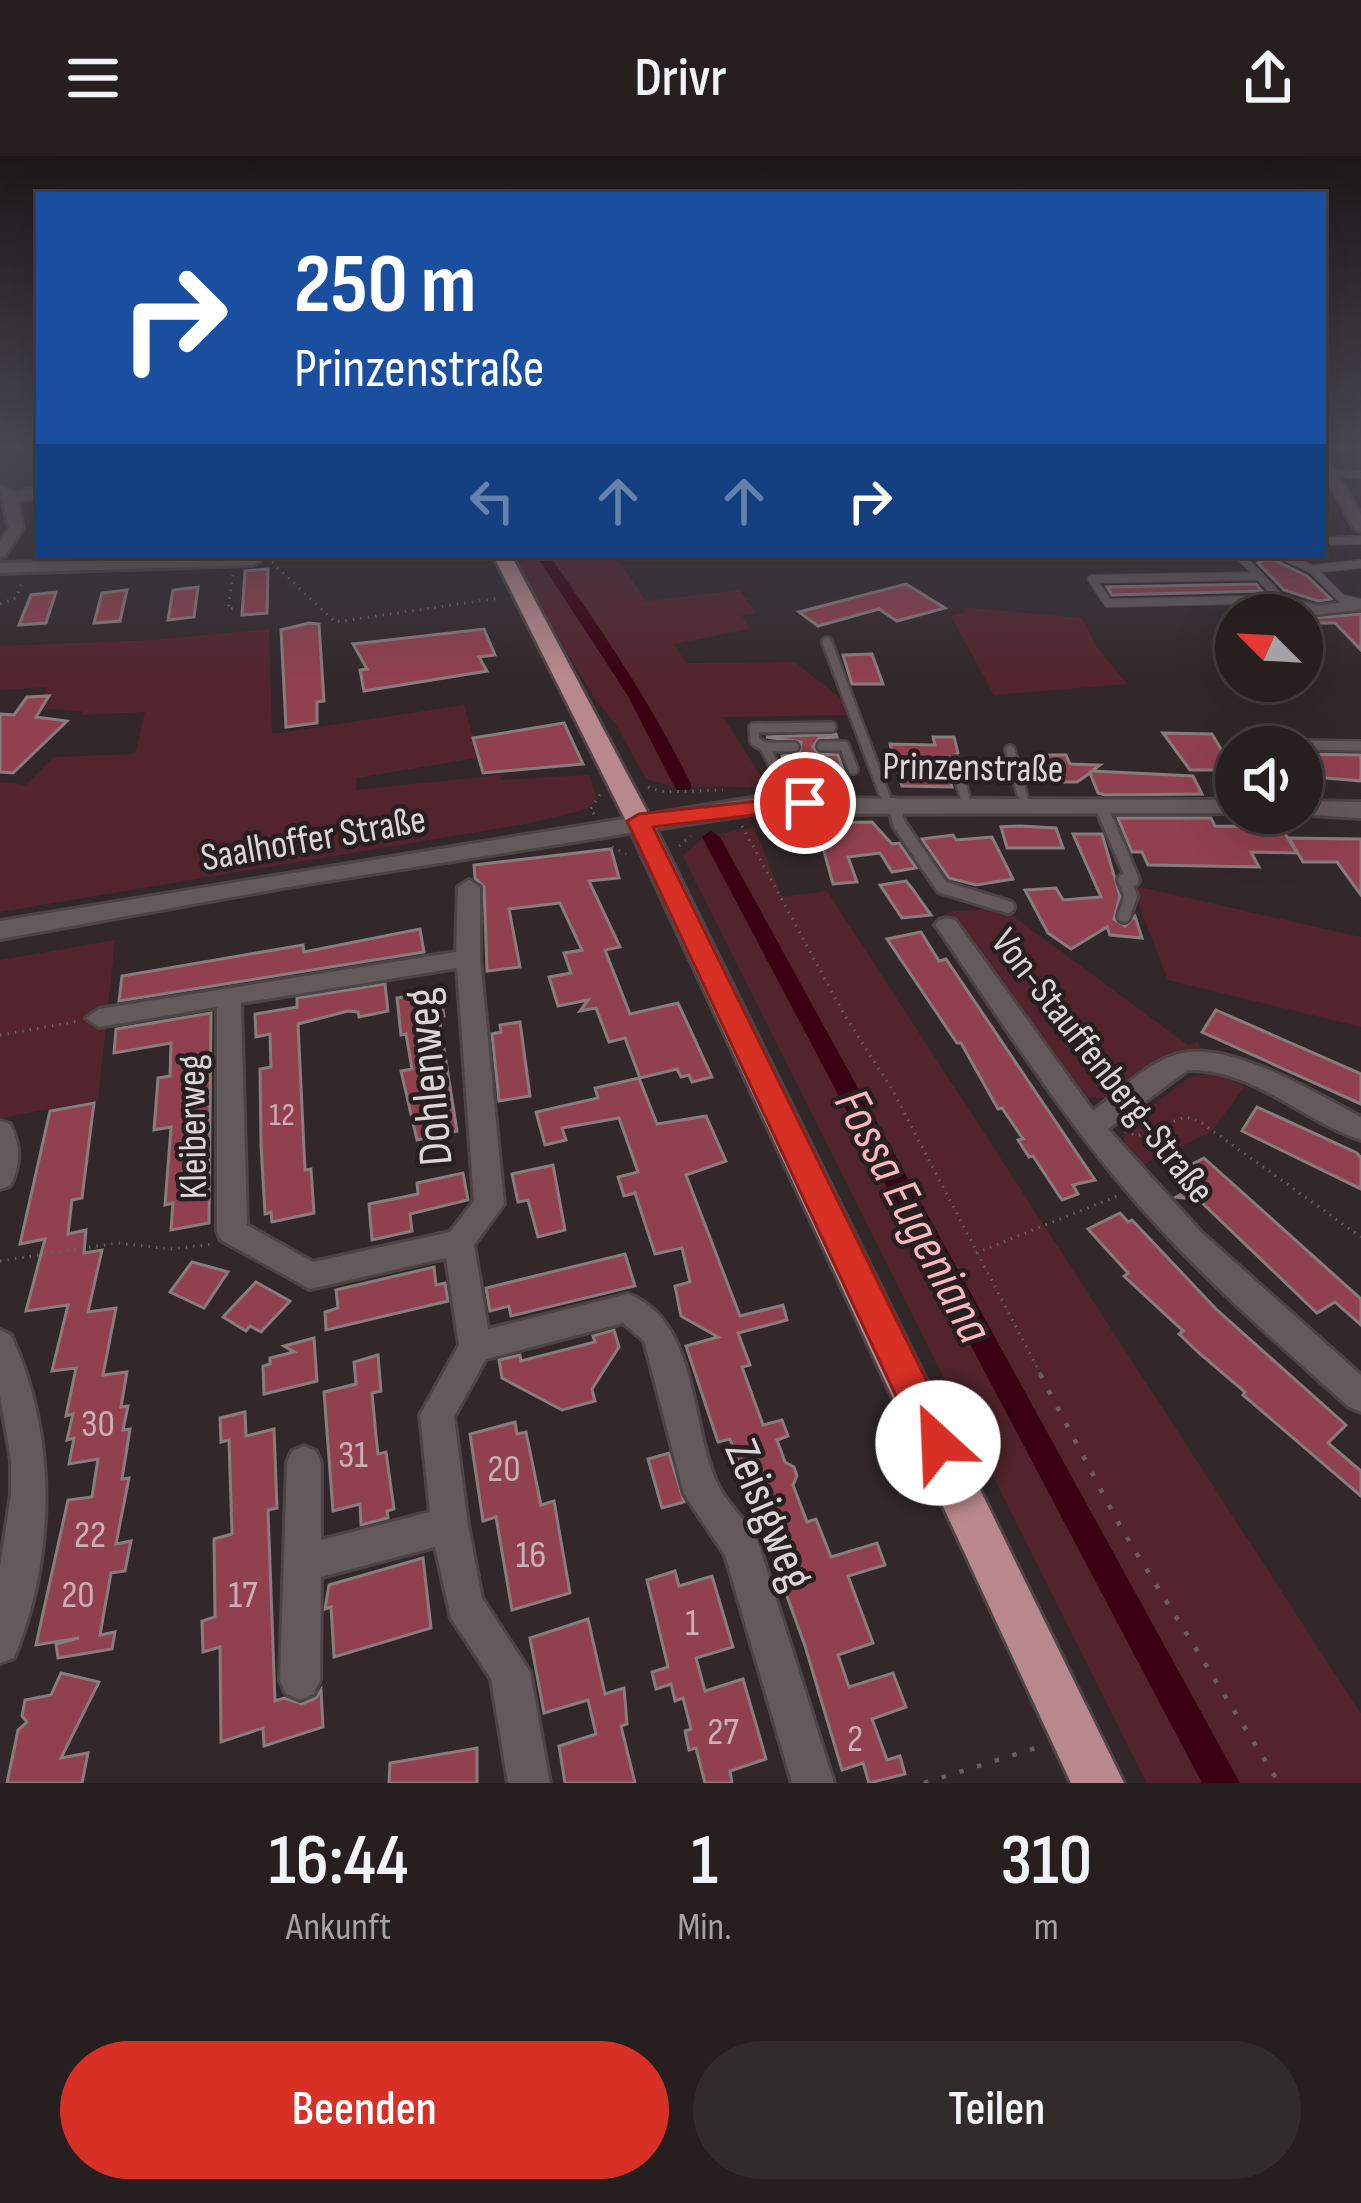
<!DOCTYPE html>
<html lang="de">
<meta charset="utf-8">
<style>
body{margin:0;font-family:"Sofia Sans Condensed",sans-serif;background:#322b2c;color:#f1f3f6;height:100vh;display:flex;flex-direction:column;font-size:45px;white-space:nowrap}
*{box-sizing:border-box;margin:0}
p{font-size:39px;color:#a4a2a4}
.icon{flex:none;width:66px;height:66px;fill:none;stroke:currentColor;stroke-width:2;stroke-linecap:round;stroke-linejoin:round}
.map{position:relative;height:1627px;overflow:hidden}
.side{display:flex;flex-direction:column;background:#261e1f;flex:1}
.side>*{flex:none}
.top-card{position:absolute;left:36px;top:36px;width:1290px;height:366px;border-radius:0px;box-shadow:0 12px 48px #0002,0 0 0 3px #423c3d;background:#1a4fa0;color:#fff;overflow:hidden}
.needle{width:78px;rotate:294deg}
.tools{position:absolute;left:1215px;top:438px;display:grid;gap:24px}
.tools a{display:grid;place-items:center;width:108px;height:108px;border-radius:50%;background:#261e1f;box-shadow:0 12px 48px #0002,0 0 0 3px #423c3d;font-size:60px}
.pin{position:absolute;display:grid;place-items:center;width:102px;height:102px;color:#fff;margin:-51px;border:6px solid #fff;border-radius:50%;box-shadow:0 3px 12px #0007}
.me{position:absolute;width:132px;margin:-66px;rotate:335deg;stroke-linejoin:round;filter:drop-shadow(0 0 9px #0008)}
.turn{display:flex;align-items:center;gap:42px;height:252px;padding:0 60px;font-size:54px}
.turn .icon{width:156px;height:156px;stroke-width:2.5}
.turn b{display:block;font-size:84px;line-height:102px}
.lanes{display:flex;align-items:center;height:114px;padding:0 60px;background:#0003;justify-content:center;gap:60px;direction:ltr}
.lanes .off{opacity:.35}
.eta{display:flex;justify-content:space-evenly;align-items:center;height:204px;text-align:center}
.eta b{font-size:72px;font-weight:600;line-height:84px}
.action{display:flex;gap:24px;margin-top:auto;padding:24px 60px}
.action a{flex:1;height:138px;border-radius:72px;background:#d93025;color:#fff;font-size:48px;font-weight:600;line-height:138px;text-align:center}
.action a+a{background:#322b2c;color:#f1f3f6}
header{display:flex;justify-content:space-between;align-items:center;height:156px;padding:0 60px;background:#261e1f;font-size:54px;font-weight:600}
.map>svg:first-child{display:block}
.green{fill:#53242d}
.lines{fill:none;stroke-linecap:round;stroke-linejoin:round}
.canal{fill:#390111;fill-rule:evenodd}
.building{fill:#90404f;stroke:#887c7d;stroke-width:3}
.service-far2-casing{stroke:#4c4445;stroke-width:10}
.service-far1-casing{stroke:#4c4445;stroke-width:14}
.service-casing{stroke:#4c4445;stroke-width:18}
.minor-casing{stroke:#4c4445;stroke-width:6}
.secondary-casing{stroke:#4c4445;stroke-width:6}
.primary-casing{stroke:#4c4445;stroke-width:6}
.path-far1{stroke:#696061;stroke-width:3;stroke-dasharray:1.5 6;stroke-linecap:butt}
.path{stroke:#696061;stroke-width:4.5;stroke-dasharray:4.5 14;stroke-linecap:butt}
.service-far2{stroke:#655a5b;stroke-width:8}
.service-far1{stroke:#655a5b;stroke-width:9}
.service{stroke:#655a5b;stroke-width:12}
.minor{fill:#655a5b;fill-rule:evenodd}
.secondary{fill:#655a5b;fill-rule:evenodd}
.primary{fill:#b9888e;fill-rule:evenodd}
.route{fill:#d93025;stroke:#8d1f18;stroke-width:3}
.labels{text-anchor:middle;stroke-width:9;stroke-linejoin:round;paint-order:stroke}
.number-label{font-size:33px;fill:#c9b0b4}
.street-label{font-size:39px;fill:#dcd5d6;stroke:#281f20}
.near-number-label{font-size:39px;fill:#c9b0b4}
.near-street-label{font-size:48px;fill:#dcd5d6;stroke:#281f20}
.near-water-label{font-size:51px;font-style:italic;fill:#fcb5be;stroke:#281f20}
</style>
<header><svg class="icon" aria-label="menu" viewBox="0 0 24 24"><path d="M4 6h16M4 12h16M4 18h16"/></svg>Drivr<svg class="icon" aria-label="share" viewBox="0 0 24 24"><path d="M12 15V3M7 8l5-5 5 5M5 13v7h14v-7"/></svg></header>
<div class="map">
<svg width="1361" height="1627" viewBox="0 0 1361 1627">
<rect width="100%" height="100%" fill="#322829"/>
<!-- green -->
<g class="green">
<polygon points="508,399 615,399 646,445 739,434 756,457 742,459 749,473 674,488 686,507 795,506 844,545 849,559 723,561 768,631 673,631 646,623 617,570 595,543"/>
<polygon points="962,451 1082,462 1097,491 1127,528 994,539 951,460 965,456"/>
<polygon points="269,473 272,578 464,549 475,587 487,600 357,622 356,634 500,619 501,624 589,619 596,639 594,647 580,655 525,668 0,756 0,626 26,629 54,601 135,598 145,556 81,559 82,555 44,553 52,541 43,540 47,531 0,534 0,490 153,484"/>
<polygon points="754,671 782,741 827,735 1361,1558 1361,1627 1147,1627 685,705 683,699 705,681"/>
<polygon points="1131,729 1361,781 1361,871 1168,824"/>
<path d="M1002 752 1188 889 1198 886 1202 895C1151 893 1125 961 1076 937L946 756Z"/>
<polygon points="115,784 98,944 0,962 0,804"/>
<polygon points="1214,917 1245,930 1211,976 1142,1009 1124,987 1125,972 1189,921"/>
</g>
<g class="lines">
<!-- canal -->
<g class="canal">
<path d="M536 399H549C601 473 652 548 692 630L689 634H677L674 630 628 540Z"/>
<polygon points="711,675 720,681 1240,1627 1202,1627 702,681"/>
</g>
</g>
<!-- building -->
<g class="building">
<polygon points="1263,404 1274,404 1307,420 1331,443 1318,445 1284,434 1258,407"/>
<polygon points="268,413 267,457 242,459 245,415"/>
<polygon points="906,428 945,452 897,465 879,453 818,470 799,456"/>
<polygon points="1256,428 1262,435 1112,439 1107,431"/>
<polygon points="198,431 194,461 168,464 173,434"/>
<polygon points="127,434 120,465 94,467 102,437"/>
<polygon points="56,436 46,467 19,469 31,439"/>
<polygon points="1361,458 1361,494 1335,467 1318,467 1314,462"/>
<polygon points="309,467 319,468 324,545 317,546 317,567 286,571 281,474"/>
<polygon points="484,473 495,499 479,501 487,515 364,535 360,514 367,513 353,488"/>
<polygon points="872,498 883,528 852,528 843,499"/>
<polygon points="49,540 36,561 67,565 13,617 0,616 0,558 14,559 27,541"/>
<polygon points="564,567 583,608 483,617 473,582"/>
<polygon points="1163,577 1212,578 1222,595 1236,596 1236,614 1190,614"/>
<polygon points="836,578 837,581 819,582 813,591 819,598 838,599 848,628 796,629 793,612 785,612 782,600 799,598 801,586 766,581"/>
<polygon points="933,581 954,581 958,597 946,604 952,631 902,630 890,588 935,589"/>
<polygon points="1302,598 1361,599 1361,625 1302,620"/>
<polygon points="1038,599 1066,599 1070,608 1100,609 1092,615 1193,620 1202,638 1105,639 1098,637 1090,617 1077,626 1048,626"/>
<polygon points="1118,662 1211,662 1215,670 1281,671 1297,697 1251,696 1259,711 1148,709 1142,696 1132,696"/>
<polygon points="872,666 892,688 899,687 916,712 892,716 880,697 848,701 857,726 833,728 816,667"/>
<polygon points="1020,670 1056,672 1063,692 1007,692 1001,671"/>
<polygon points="1073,678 1102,678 1120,740 1114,763 1125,770 1135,760 1142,782 1110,779 1107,771 1071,793 1048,777 1025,734 1056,732 1063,744 1101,741"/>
<polygon points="953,679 956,684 992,681 1013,723 976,729 949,722 922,683"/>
<polygon points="1289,682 1361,683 1361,739 1337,706 1303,706"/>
<polygon points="611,693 619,722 589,725 620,791 605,794 630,858 678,847 712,921 692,926 689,919 681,921 677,913 640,922 625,882 609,886 596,852 580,855 588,844 558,850 549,821 571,817 564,797 582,794 560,747 509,753 520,811 487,815 484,731 475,722 474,709"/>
<polygon points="906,725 911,731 931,759 902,762 880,729"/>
<polygon points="420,773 424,796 119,845 122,820 303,789 304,796"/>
<polygon points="921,776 939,805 946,803 1095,1024 1073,1029 1078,1038 1062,1044 1033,1000 1029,1001 1018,984 1023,983 1002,952 998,953 961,887 957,887 887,783"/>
<polygon points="385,828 388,855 359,861 358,856 348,855 298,868 305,1014 311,1013 314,1057 272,1066 271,1056 265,1058 261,989 260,913 271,911 270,878 256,881 255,858 297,851 297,842"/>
<polygon points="440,835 444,860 439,861 457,975 417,984 401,915 412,913 406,878 401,879 397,842"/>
<polygon points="1216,854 1361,918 1361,948 1202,876"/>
<polygon points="211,857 209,1067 171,1074 173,1047 165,1049 171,971 154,974 158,922 170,920 171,887 114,897 116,873"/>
<polygon points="520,866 530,940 499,945 492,878 501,876 500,869"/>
<polygon points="639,922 657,968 706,960 726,1005 686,1019 740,1160 783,1149 787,1164 738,1177 750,1209 742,1211 763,1269 782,1264 788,1280 777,1284 785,1306 794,1311 797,1320 793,1329 807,1366 816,1363 831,1401 877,1387 885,1409 848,1420 873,1487 838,1499 849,1531 893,1517 906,1551 872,1563 887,1604 900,1600 905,1618 869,1627 863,1607 842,1614 805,1490 730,1283 718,1286 686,1190 718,1181 681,1160 675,1130 690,1126 682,1092 655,1098 635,1037 624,1040 618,1021 638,1016 619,962 562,972 566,984 545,989 536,956 598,942 595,932"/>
<polygon points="94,947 82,1042 72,1044 68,1078 86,1074 84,1097 102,1094 88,1156 116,1152 103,1219 127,1216 121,1251 128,1250 123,1274 130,1273 122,1323 129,1322 116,1388 131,1385 125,1415 111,1417 100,1479 115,1476 112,1493 58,1502 56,1488 79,1482 36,1489 68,1344 92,1341 98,1303 69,1308 74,1282 67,1284 73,1258 66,1260 76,1212 52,1215 68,1149 26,1155 45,1083 20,1088 50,955"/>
<polygon points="1257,951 1357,997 1361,1002 1361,1033 1242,975"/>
<polygon points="1204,1002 1361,1143 1361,1169 1335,1146 1317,1157 1199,1044 1176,1041 1189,1034 1173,1018"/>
<polygon points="553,1009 565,1074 538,1081 528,1044 518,1046 512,1018"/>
<polygon points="463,1017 468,1044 410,1058 412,1075 372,1084 369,1048 418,1038 417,1027"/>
<polygon points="1120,1057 1128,1066 1132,1064 1216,1153 1346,1269 1328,1287 1361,1315 1361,1340 1243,1239 1245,1236 1199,1197 1179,1178 1183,1175 1124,1120 1128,1117 1088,1073"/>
<polygon points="625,1098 635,1130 511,1160 509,1150 490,1155 486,1132"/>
<polygon points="192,1106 228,1116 204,1152 170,1136"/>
<polygon points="434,1111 436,1129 445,1127 448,1145 326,1174 325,1156 338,1152 336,1134"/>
<polygon points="256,1126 290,1145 261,1176 250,1170 246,1175 223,1161"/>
<polygon points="614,1174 619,1191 592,1233 595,1245 562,1254 502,1222 499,1204 520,1199 521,1205 595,1186 593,1180"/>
<polygon points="314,1182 317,1225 264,1238 263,1210 270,1208 270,1202 294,1196 284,1190"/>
<polygon points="378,1199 381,1235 372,1237 376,1280 378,1298 386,1296 394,1353 387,1355 388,1362 361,1369 360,1348 333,1355 324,1236 356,1228 354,1206"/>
<polygon points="245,1256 246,1280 274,1273 277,1352 268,1354 275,1545 284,1542 302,1548 316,1542 321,1534 323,1571 264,1590 263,1572 221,1586 220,1491 203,1496 202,1465 215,1461 214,1383 232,1378 229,1284 221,1286 220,1262"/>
<polygon points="515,1266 517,1278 526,1276 541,1349 554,1345 570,1437 512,1454 496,1361 483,1365 470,1278"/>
<polygon points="669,1297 684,1346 662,1352 648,1303"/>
<polygon points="423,1402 431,1472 334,1501 331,1451 325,1453 329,1429"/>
<polygon points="675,1415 679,1430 712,1420 733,1491 696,1502 705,1535 743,1523 766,1603 730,1615 732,1627 705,1627 696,1592 689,1594 685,1575 691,1573 683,1542 675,1545 671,1528 656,1533 652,1516 668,1511 647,1424"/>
<polygon points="588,1463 605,1538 624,1532 627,1568 621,1570 635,1627 565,1627 559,1590 596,1578 588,1544 544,1557 530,1482"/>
<polygon points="61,1517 99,1526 61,1602 88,1597 82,1627 7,1627 18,1574 27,1566 22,1560 25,1544 51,1539"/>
<polygon points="477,1592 477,1627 389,1627 390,1607"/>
</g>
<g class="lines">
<!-- service-far2 casing -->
<g class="service-far2-casing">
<g id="service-far2">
<polyline points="1330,317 1361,319"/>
<polyline points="1323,385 1361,384"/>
<polyline points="1257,399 1240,400 1279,441 1299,451"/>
<polyline points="1281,399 1312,413"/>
<polyline points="1259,420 1092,423 1108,447 1280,443"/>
<polyline points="1360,447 1342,443 1312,413 1361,408"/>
<polyline points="1348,451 1361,449"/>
</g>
</g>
<!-- service-far1 casing -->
<g class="service-far1-casing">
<g id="service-far1">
<polyline points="1290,448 1318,454 1361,449"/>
<polyline points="827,486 888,648"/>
<polyline points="1304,589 1361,590"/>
<polyline points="822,590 844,590 853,613"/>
<polyline points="765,591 794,591"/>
<polyline points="1010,594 1025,649"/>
<polyline points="955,605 967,649"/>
<polyline points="776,614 765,591 755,585 754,572 831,571"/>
</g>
</g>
<!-- service casing -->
<g class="service-casing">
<g id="service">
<polyline points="894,648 899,668 942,731 1008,751"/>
<polyline points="1101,650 1133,724 1124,724 1131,740 1124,760"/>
</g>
</g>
<!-- minor casing -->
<g class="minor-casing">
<g id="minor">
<polygon points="1323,300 1329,304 1361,359 1361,376 1354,372 1323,316"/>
<polygon points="0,330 13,337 39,332 39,340 18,345 23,372 5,400 0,401 0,386 9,372"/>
<polygon points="258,402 260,405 253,409 0,417 0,407"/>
<path d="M469 724 480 731V802L504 1048 474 1089 488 1173 628 1138C698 1164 690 1268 717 1327 727 1350 750 1365 759 1389L834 1627H792L725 1399 684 1338 644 1185 623 1167 486 1203 454 1261 468 1369 482 1442 530 1516 550 1627H508L491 1523 451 1462 435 1391 321 1421 320 1524 314 1538 300 1544 286 1538 280 1524 287 1307 292 1295 304 1290 316 1295 321 1307V1384L430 1356 420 1259 459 1189 446 1102 310 1133 221 1084 217 1075V851L99 871 86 862 99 853 456 796 458 731ZM457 812 474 1045 450 1076 313 1106 247 1069 241 847Z"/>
<path d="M947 762 955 764 1093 955C1120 935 1146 907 1178 898 1228 883 1317 938 1361 961V984C1303 965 1252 912 1188 914L1108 973 1202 1077 1361 1219V1256L1349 1251C1272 1182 1193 1114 1126 1034 1057 953 999 862 939 774L935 769 939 764Z"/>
<path d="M0 965 10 968C21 990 21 1008 10 1030L0 1033Z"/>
<path d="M0 1174 11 1179C57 1279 56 1400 14 1502L0 1507V1411L11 1338V1304L0 1240Z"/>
</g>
</g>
<!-- secondary casing -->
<g class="secondary-casing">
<g id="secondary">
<polygon points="751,642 1236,644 1236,657 1245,657 751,658 288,731 0,783 0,765"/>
<polygon points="1302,645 1361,646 1361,662 1293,658 1302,657"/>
</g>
</g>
<!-- primary casing -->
<g class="primary-casing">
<polygon id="primary" points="493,399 511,399 652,665 1124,1627 1071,1627 626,665"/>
</g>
<!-- path-far1 -->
<g class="path-far1">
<polyline points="272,406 335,466 500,442"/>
<polyline points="233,419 228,453 235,452"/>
<polyline points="0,448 16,442 22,426"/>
<polyline points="648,631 664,636 723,634"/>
<polyline points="594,658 590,654 600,638"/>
<polyline points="1251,667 1284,667"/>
<polyline points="742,670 845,860 892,933 1042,1221"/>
<polyline points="679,690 691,680"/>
<polyline points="612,691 626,698"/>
<polyline points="0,879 80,865"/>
<polyline points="1125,975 1137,980 1185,961 1199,965 1361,1081"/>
<polyline points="976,1097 1117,1040"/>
<polyline points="0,1105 116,1087 171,1093 212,1088"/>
</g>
<!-- path -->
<g class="path">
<polyline points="1040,1218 1121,1372 1279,1627"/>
<polyline points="924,1627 1039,1591"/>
</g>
<!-- service-far2 -->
<use href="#service-far2" class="service-far2"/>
<!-- service-far1 -->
<use href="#service-far1" class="service-far1"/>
<!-- service -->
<use href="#service" class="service"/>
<!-- minor -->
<use href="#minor" class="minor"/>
<!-- secondary -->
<use href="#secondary" class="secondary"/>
<!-- primary -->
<use href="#primary" class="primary"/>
</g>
<!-- sky -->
<linearGradient id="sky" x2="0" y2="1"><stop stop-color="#1c1617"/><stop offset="0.56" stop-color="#494854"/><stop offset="1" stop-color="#494854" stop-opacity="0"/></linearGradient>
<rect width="1361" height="522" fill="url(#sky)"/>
<!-- route -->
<polygon class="route" points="805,640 813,642 813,652 653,671 951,1274 957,1287 951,1300 938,1306 924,1300 627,665 639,658"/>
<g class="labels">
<!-- number labels -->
<g class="number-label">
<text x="282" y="969">12</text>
</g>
<!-- street labels -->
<g class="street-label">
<text transform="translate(973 610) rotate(1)" y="14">Prinzenstraße</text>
<text transform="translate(313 681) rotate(-10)" y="14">Saalhoffer Straße</text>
<text transform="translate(1104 909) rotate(52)" y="14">Von-Stauffenberg-Straße</text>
<text transform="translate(191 971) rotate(-91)" y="14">Kleiberweg</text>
</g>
<!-- near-number labels -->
<g class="near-number-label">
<text x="98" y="1280">30</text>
<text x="353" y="1311">31</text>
<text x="504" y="1325">20</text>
<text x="90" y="1391">22</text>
<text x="531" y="1411">16</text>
<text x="78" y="1451">20</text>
<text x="243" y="1451">17</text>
<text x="692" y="1479">1</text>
<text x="723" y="1588">27</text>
<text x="855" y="1595">2</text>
</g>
<!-- near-street labels -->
<g class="near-street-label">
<text transform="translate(427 921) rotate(-95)" y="17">Dohlenweg</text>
<text transform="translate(771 1358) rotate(67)" y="17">Zeisigweg</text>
</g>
<!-- near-water labels -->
<g class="near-water-label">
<text transform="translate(915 1059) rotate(62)" y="18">Fossa Eugeniana</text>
</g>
</g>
</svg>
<div class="tools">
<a><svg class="needle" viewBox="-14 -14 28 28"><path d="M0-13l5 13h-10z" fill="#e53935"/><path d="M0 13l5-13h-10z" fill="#a4a2a4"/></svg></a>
<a><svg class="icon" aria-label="sound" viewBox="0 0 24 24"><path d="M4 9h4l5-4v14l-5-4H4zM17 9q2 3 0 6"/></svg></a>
</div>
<div class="pin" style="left:805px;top:647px;background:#d93025"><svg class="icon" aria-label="arrive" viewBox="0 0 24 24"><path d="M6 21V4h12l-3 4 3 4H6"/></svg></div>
<svg class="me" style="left:938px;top:1287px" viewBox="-20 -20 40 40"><circle r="19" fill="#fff"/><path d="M0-13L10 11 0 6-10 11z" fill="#d93025"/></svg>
<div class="top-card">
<div class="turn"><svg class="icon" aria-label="right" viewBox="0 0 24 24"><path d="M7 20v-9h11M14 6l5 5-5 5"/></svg><div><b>250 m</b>Prinzenstraße</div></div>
<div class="lanes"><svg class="icon off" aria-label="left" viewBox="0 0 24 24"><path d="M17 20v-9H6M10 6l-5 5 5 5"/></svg><svg class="icon off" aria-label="ahead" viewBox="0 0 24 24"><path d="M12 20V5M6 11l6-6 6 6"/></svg><svg class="icon off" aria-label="ahead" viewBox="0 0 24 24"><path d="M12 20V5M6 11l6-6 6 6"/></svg><svg class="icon" aria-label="right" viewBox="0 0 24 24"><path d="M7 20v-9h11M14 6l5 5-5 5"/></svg></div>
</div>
</div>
<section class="side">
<div class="eta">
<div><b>16:44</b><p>Ankunft</p></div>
<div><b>1</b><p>Min.</p></div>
<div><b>310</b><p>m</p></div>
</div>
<div class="action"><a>Beenden</a><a>Teilen</a></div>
</section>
